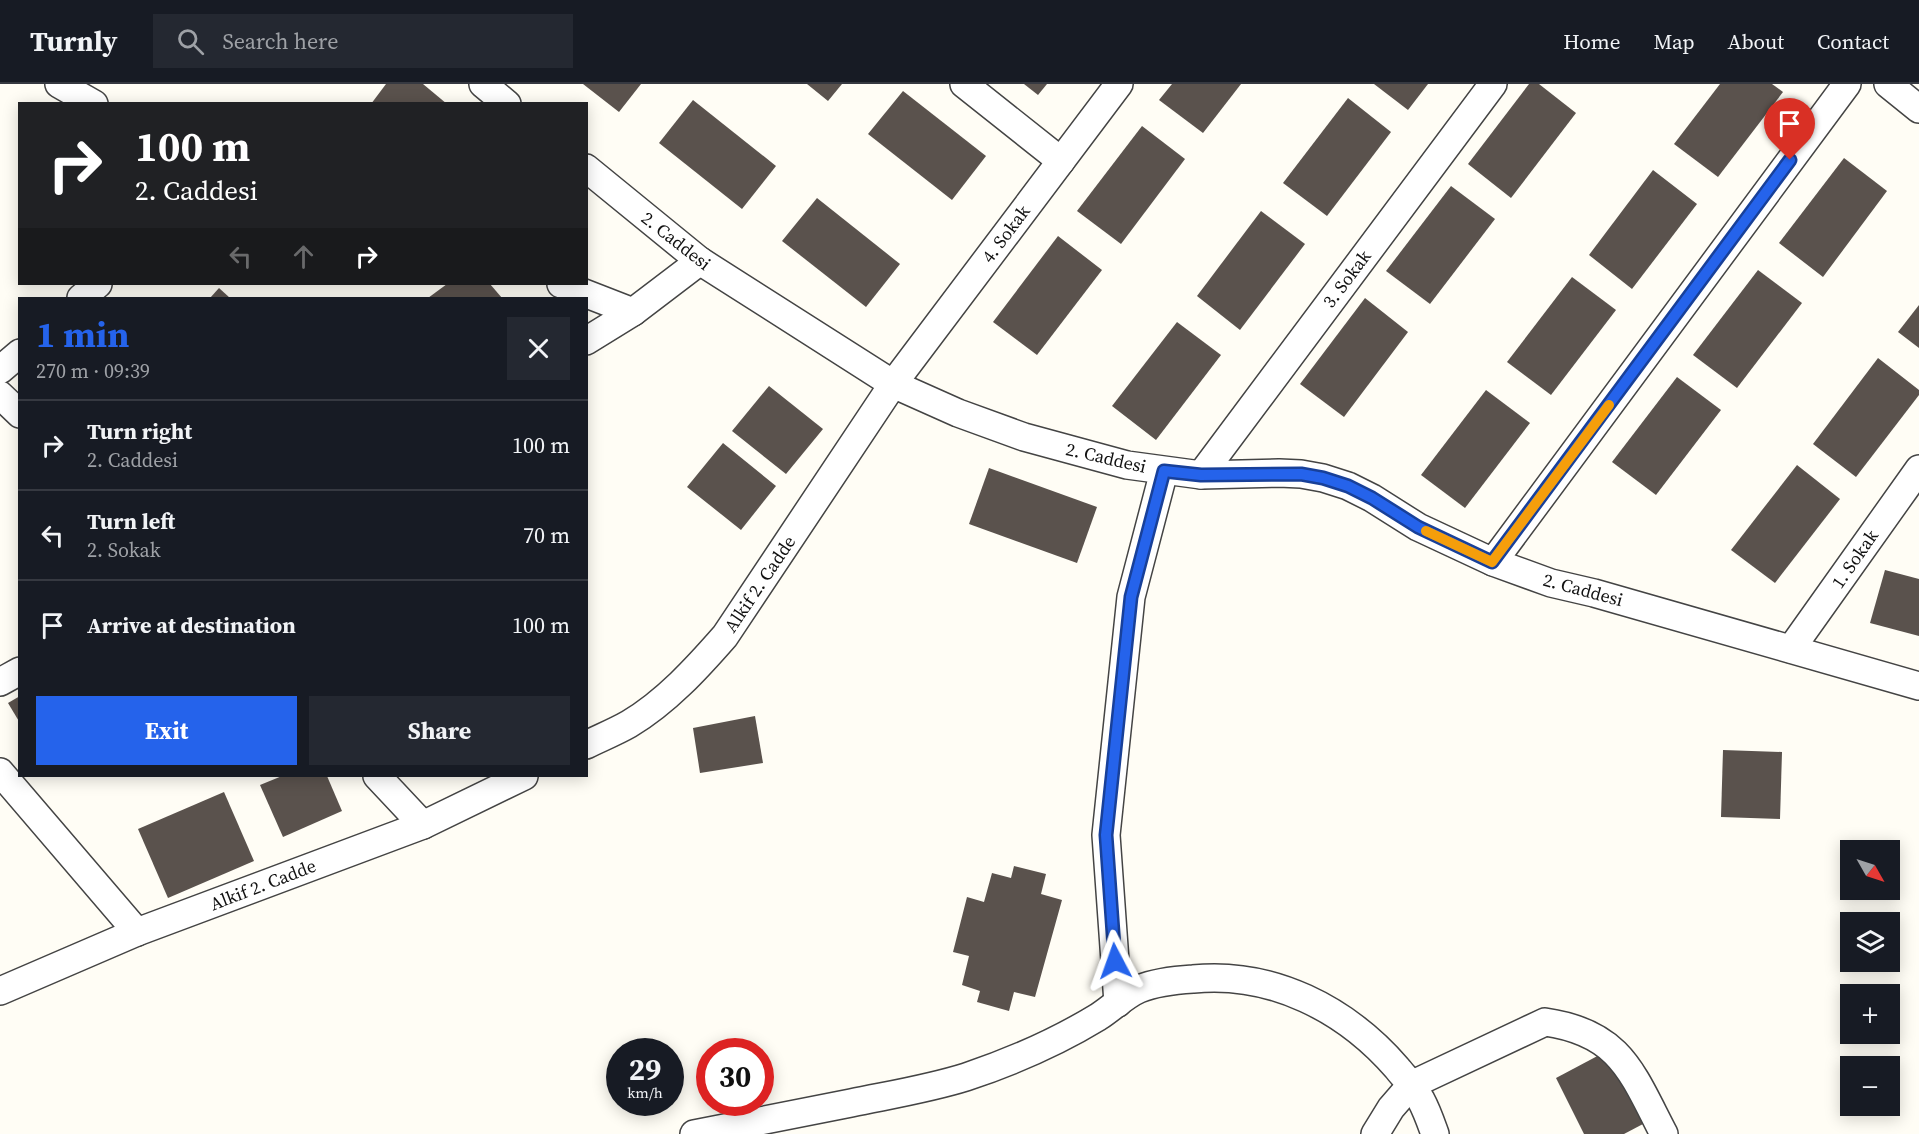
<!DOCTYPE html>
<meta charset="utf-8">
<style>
body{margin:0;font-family:"Source Serif 4",serif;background:#242831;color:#f1f3f6;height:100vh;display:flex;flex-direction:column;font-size:22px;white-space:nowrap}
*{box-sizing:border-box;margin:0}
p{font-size:20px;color:#9ea1a6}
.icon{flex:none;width:33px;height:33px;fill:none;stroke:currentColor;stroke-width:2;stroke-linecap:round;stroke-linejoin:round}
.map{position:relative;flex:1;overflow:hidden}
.drawer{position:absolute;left:18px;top:213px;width:570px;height:480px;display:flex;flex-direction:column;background:#171b24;border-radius:0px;box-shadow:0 3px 15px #0003}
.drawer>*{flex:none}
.hud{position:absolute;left:18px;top:18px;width:570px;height:183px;border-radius:0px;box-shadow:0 3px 15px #0003;background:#202124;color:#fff;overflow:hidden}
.needle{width:39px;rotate:129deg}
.fabs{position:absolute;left:1840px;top:756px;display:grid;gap:12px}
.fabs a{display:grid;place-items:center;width:60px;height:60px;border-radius:0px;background:#171b24;box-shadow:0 3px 15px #0003;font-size:30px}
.speed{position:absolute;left:606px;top:954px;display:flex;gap:12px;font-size:30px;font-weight:700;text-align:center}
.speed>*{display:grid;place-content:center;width:78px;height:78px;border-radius:50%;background:#171b24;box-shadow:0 3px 15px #0003;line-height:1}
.speed small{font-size:15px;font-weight:400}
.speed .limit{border:9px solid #d22;background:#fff;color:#111}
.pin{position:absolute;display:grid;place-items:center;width:51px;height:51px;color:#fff;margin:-62px -26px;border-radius:50% 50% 50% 0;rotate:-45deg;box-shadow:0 0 6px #0007}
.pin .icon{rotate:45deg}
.me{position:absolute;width:66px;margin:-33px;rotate:356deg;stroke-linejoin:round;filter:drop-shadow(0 0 4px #0008)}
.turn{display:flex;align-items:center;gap:21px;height:126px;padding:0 18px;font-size:27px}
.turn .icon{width:78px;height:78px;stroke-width:2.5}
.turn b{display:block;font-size:42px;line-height:51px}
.lanes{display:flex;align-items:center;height:57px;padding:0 18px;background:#0003;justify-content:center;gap:30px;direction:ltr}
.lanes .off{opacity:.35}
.round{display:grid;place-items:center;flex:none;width:63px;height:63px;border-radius:0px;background:#242831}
.headline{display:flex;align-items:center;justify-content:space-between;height:102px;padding:0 18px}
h1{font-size:36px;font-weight:700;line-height:45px;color:#2563eb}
.button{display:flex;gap:12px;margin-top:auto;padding:12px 18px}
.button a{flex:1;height:69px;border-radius:0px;background:#2563eb;color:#fff;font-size:24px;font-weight:700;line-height:69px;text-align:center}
.button a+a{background:#242831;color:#f1f3f6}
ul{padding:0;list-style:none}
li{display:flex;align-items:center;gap:18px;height:90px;padding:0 18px;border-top:2px solid #363941}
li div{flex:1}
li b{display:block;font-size:22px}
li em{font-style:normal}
header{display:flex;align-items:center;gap:36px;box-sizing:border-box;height:84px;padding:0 30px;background:#171b24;border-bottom:2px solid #363941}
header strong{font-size:28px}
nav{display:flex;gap:33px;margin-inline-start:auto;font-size:21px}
.search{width:420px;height:54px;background:#242831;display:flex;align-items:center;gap:15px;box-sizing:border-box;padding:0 21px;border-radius:0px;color:#9ea1a6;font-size:22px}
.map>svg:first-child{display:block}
.building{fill:#5a524d}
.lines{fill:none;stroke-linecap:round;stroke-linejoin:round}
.minor-casing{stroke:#444;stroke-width:30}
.minor{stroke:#fff;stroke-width:27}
.route-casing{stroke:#184099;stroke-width:15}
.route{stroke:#2563eb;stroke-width:10}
.slow{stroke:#f59e0b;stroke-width:10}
.labels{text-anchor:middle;stroke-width:6;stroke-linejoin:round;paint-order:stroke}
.street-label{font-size:18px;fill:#111;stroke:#fff}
</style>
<header>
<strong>Turnly</strong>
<div class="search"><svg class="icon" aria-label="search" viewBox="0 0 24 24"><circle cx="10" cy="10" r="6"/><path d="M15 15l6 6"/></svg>Search here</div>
<nav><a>Home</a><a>Map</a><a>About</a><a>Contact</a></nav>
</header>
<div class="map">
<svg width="1919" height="1050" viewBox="0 0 1919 1050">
<rect width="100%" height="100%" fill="#fffdf5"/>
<!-- building -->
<g class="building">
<polygon points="386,0 423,0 447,20 371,20"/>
<polygon points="583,0 641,0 619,28"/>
<polygon points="807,0 842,0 828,17"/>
<polygon points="1024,0 1047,0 1038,11"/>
<polygon points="1172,0 1241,0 1203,49 1159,16"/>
<polygon points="1374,0 1428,0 1408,26"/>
<polygon points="1529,0 1539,0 1576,29 1511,114 1468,80"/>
<polygon points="1720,0 1772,0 1783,8 1718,93 1674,60"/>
<polygon points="903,7 986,72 952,116 868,50"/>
<polygon points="1348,14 1391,48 1327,132 1283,99"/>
<polygon points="693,16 776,82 742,125 659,59"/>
<polygon points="1142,42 1185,75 1121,160 1077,127"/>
<polygon points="1844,74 1887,107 1823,193 1779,159"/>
<polygon points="1653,86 1697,120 1632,205 1589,171"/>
<polygon points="1451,102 1495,135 1430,220 1386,187"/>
<polygon points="817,114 900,180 866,223 782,157"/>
<polygon points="1261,127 1305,160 1240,246 1197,212"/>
<polygon points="1058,152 1102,186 1037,271 993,238"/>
<polygon points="1758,186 1802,219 1737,304 1693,271"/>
<polygon points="1572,193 1616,226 1551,311 1507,278"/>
<polygon points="447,200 490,200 502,214 428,214"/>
<polygon points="219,204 230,214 210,214"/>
<polygon points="1365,214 1408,248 1344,333 1300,300"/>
<polygon points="1919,221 1919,264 1898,248"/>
<polygon points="1177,238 1221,271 1156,356 1112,322"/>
<polygon points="1878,274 1919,306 1919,311 1856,393 1813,360"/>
<polygon points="1677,293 1721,326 1656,411 1612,378"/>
<polygon points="769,302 823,345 786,390 732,347"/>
<polygon points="1486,306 1530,339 1465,424 1421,391"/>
<polygon points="723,359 776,402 741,446 687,403"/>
<polygon points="1797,381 1840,415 1775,499 1731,466"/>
<polygon points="989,384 1097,423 1077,479 969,440"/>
<polygon points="1885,486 1919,495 1919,552 1870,539"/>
<polygon points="20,612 20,639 8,619"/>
<polygon points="755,632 763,679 700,689 693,644"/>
<polygon points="1723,666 1782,668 1780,735 1721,733"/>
<polygon points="282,692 327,692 342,727 283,753 260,701"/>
<polygon points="224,708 254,777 168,814 138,745"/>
<polygon points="1014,782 1046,790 1041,810 1062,816 1035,913 1014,908 1009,927 977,918 980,907 962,901 969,872 953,868 967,813 984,818 992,789 1011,794"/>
<polygon points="1605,968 1643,1040 1624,1050 1584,1050 1556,994"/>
</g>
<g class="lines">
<!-- minor casing -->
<g class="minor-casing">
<g id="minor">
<polyline points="59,0 94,20"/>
<polyline points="483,0 507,20"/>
<polyline points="964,0 1061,77"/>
<polyline points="1888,0 1919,25"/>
<polyline points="586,84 700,177 893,300 958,329 1024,353 1127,381 1201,391 1279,389 1301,390 1323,394 1348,402 1372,414 1418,443 1493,478 1551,499 1594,509 1919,602"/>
<polyline points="561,200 633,228 700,177"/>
<polyline points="81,214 98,200"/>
<polyline points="586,257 633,228"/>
<polyline points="0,286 20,269"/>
<polyline points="0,311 20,330"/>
<polyline points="1201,391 1493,0"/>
<polyline points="1493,478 1847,0"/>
<polyline points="1791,565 1919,385"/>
<polyline points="0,598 20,587"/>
<path d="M586 661C600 654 615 648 629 640 666 618 697 584 725 552L893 300 1119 0"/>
<polyline points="0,688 137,848"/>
<polyline points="377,692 423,741"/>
<polyline points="0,907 137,848 423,741 524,692"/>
<polyline points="1118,919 1106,751 1131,513 1164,387"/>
<path d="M694 1050C747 1040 799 1029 851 1019 889 1011 928 1005 966 993 1011 978 1057 958 1098 933 1112 924 1125 911 1139 905 1156 898 1176 896 1193 895 1272 887 1346 925 1397 984 1405 994 1415 1004 1421 1016 1427 1027 1431 1039 1435 1050"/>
<path d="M1375 1050 1391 1024 1411 1001 1545 938C1621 949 1632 989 1664 1050"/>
</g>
</g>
<!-- minor -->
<use href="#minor" class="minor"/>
</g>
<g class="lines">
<!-- route casing -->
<g class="route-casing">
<polyline id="route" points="1115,877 1106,751 1131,513 1164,387 1201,391 1301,390 1323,394 1348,402 1372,414 1418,443 1492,478 1790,76"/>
</g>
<!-- route -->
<use href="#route" class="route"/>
<!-- slow -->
<polyline class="slow" points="1426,447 1492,478 1609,321"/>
</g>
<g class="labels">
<!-- street labels -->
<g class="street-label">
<text transform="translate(1006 150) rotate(-53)" y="6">4. Sokak</text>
<text transform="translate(676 157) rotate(38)" y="6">2. Caddesi</text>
<text transform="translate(1347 195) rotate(-53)" y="6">3. Sokak</text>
<text transform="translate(1106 374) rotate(13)" y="6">2. Caddesi</text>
<text transform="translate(1855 475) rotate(-55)" y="6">1. Sokak</text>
<text transform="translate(760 500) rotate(-56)" y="6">Alkif 2. Cadde</text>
<text transform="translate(1583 506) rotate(15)" y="6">2. Caddesi</text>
<text transform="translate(263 801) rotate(-21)" y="6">Alkif 2. Cadde</text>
</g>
</g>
</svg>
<div class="fabs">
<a><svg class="needle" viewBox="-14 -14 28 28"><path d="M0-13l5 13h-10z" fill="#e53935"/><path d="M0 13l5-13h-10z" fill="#9ea1a6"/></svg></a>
<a><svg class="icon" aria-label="layers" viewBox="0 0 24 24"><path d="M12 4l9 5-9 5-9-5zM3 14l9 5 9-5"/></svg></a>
<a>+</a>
<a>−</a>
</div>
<div class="speed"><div>29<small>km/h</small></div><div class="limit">30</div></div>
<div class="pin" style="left:1790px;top:76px;background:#d93025"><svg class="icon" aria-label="arrive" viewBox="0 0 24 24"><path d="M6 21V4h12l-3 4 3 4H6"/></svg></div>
<svg class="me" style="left:1115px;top:877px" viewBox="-20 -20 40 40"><path d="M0-17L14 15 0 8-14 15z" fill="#2563eb" stroke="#fff" stroke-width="4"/></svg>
<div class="hud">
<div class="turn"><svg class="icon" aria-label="right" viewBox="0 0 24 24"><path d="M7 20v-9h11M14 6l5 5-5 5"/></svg><div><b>100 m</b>2. Caddesi</div></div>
<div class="lanes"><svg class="icon off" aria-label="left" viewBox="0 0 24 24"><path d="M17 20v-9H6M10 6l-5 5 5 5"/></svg><svg class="icon off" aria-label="ahead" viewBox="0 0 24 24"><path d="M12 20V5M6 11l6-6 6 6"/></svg><svg class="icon" aria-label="right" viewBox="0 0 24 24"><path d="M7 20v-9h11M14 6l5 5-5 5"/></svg></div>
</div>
<section class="drawer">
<div class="headline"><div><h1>1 min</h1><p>270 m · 09:39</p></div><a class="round"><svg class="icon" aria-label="close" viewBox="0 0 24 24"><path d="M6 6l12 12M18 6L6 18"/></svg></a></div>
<ul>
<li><svg class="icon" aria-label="right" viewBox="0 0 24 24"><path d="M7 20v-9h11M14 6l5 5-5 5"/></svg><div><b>Turn right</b><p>2. Caddesi</p></div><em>100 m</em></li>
<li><svg class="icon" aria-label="left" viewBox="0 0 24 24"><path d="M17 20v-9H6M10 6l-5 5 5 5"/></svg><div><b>Turn left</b><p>2. Sokak</p></div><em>70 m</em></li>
<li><svg class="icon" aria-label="arrive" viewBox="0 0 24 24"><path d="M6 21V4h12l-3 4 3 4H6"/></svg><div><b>Arrive at destination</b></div><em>100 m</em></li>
</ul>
<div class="button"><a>Exit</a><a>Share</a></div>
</section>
</div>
